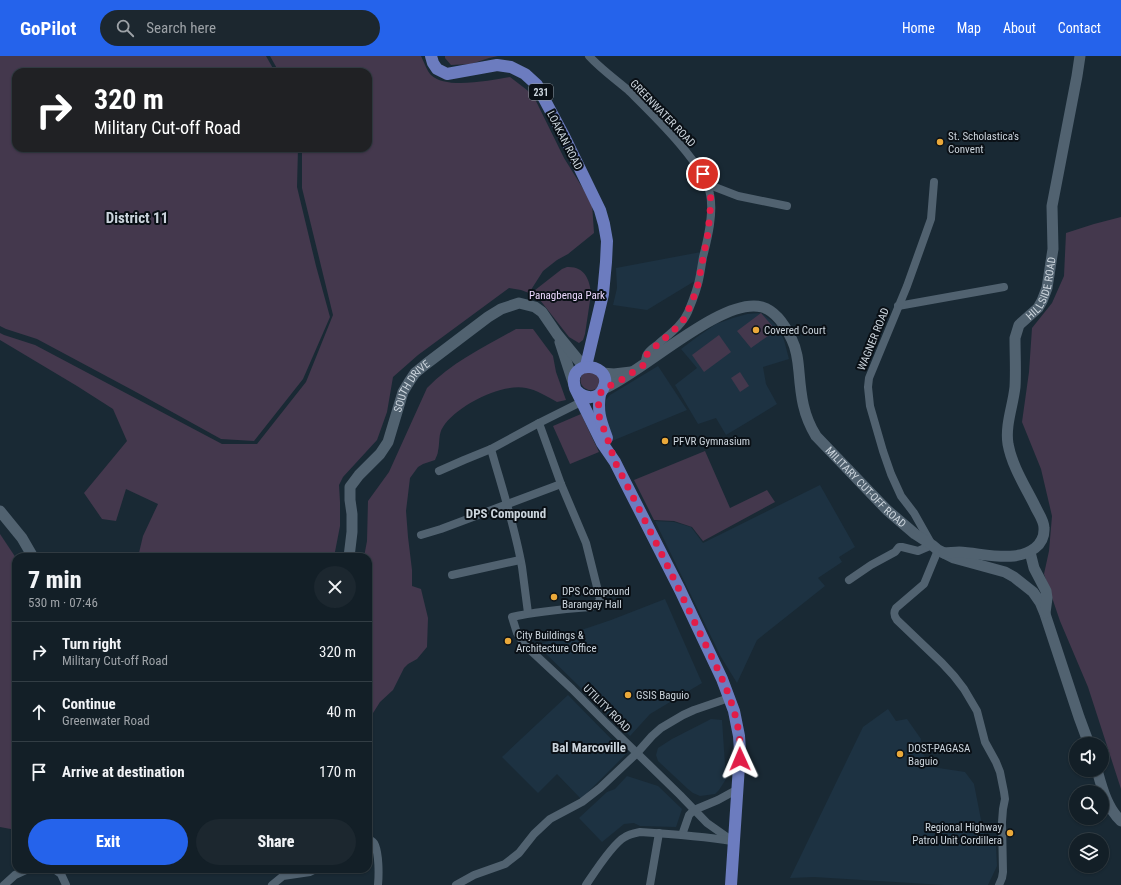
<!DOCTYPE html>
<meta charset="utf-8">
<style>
body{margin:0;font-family:"Roboto Condensed",sans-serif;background:#1c272f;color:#f1f3f6;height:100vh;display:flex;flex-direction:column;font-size:15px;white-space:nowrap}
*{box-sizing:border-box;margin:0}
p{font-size:13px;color:#9da2a7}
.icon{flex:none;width:22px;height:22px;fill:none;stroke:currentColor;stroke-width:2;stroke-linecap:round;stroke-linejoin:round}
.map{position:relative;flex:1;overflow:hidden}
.side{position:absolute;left:12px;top:497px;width:360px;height:320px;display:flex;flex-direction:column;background:#131f27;border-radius:12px;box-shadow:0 1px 3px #0004,0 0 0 1px #323d44}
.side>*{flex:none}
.guide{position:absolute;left:12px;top:12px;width:360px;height:84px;border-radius:12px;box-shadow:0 1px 3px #0004,0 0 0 1px #323d44;background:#202124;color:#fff;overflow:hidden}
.fabs{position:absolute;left:1069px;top:681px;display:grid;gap:8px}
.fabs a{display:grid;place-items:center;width:40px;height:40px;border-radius:50%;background:#131f27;box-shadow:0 1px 3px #0004,0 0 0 1px #323d44;font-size:20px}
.pin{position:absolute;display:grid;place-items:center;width:34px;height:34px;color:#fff;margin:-17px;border:2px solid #fff;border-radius:50%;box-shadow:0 1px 4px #0007}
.me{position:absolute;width:44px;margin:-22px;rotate:359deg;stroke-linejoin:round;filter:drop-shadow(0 0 3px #0008)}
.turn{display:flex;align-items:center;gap:14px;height:84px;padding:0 16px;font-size:18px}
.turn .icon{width:52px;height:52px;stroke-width:2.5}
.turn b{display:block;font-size:28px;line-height:34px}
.round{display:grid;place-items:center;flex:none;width:42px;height:42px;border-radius:21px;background:#1c272f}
.summary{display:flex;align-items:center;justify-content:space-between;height:68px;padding:0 16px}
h1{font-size:24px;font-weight:800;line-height:30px}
.cta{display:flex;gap:8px;margin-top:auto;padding:8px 16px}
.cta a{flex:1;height:46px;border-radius:24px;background:#2563eb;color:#fff;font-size:16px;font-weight:800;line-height:46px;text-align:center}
.cta a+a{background:#1c272f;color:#f1f3f6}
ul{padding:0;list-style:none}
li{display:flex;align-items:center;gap:12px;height:60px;padding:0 16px;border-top:1px solid #323d44}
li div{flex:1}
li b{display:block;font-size:15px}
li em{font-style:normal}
header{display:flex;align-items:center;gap:24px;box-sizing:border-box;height:56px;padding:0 20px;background:#2563eb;color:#fff}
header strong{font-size:19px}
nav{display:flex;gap:22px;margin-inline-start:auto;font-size:14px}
.search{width:280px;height:36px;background:#1c272f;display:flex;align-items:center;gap:10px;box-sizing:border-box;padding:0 14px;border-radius:22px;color:#9da2a7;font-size:15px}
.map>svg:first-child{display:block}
.built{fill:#1d3242}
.green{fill:#44384d}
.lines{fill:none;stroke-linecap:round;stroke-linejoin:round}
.stream{stroke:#3e6f69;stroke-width:2.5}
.street{stroke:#516270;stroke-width:8}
.secondary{stroke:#516270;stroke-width:11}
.primary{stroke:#6c7cbf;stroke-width:12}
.route{stroke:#e11d48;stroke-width:7;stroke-dasharray:0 12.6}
.poi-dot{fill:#eba93a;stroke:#0a1016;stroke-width:1.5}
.labels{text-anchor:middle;stroke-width:4;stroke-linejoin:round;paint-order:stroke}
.shield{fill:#0a1016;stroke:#9199a1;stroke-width:1}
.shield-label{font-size:10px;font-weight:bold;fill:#cbd4dc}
.street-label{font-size:11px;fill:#cbd4dc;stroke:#0a1016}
.poi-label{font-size:11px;fill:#cbd4dc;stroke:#0a1016;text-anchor:start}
.park-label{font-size:11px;fill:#ecd8fe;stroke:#0a1016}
.quarter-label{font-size:13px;font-weight:bold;fill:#cbd4dc;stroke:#0a1016}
.district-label{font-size:15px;font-weight:bold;fill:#cbd4dc;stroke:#0a1016}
</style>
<header>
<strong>GoPilot</strong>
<div class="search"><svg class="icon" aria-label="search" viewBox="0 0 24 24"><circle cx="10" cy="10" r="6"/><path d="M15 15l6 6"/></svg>Search here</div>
<nav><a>Home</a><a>Map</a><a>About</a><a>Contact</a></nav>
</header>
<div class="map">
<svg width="1121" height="829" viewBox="0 0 1121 829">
<rect width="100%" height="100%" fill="#192934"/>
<!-- built -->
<g class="built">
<polygon points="701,196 698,223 647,254 613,249 617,232 616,212"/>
<polygon points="761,257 772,265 778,272 784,284 789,303 763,311 766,328 777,348 751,364 726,379 716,362 698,368 675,329 697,312 681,293 697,281 716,268 733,262 747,258"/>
<polygon points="658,310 687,354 612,385 607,375 604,356 606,344 610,339"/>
<polygon points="820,429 855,491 839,501 842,506 818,522 825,530 757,584 737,627 721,601 655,465 674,466 691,471 703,487"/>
<polygon points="665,543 702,627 650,658 630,680 537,589 611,564"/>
<polygon points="568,639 626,698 581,743 557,718 538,737 502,701"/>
<polygon points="888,653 896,665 907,663 921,683 919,692 932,711 965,716 974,728 984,779 996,790 997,810 988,829 944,829 814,821 790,822 863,671"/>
<polygon points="711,663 722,664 726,723 719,734 715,738 700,740 693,737 688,733 658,705 656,699 658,692 672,683"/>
<polygon points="627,720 658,730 682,753 676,771 640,770 634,767 624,768 602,786 579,762 607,736 615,733"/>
</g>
<!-- green -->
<g class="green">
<polygon points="0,0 266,0 275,16 16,16 16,92 298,92 297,131 316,210 330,261 303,323 254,385 221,383 136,336 37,283 6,273 0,270"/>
<path d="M270 0H421C424 6 427 15 431 19 446 34 491 24 510 21L527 34 535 43 564 102 592 147 594 177 568 198 557 204 543 215 529 237 521 234 509 232 418 299 393 321 387 356 377 384 343 421 339 429 340 446V470L334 501H138L143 480 158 448 126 433 116 465 102 463 84 437 127 385 113 353 77 330 0 284V277L4 279 35 289 222 388H257L306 326 333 259 302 132V92H368V16H279Z"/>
<polygon points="445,0 498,0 489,2 471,8 451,9 445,2"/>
<polygon points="1121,161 1121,733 1088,631 1060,565 1044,518 1049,495 1052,460 1041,413 1022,366 1029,316 1032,272 1052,247 1064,220 1066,177 1094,168"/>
<path d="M567 211C584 210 590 223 591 238L585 278 583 284 579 287 569 281 540 244 530 238 562 213Z"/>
<polygon points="761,257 775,273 768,279 768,280 751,292 737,275"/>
<path d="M516 273H533L553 300 556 316 566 344 557 346C548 341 537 334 526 332 501 327 456 350 443 371 438 378 440 388 438 395 438 398 436 401 435 404L423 408 418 411 410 422 406 455 408 481 412 514V530L421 533 428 562 427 591 417 603 408 608 404 612 393 634 380 646 368 665V501H364L367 485 368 445 389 416 427 332C452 306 486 290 516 273Z"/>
<polygon points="719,279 731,296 704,316 692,299"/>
<path d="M585 316H597L600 328C599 329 597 332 596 333 588 337 578 330 581 321 581 320 584 317 585 316Z"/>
<polygon points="740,316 749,330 740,336 731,322"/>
<polygon points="581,358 599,396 570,408 553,370"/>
<polygon points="705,395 730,452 767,434 775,446 703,485 692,471 674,465 654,464 634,424"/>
<polygon points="0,478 16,502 16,774 0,771"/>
</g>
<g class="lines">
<!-- stream -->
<polyline class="stream" points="368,740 370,741"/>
<!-- street -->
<g class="street">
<path d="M589 0C601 13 615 23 628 34 650 56 705 108 710 138 714 157 708 182 703 201 702 207 701 213 700 219 698 232 693 244 688 256 682 270 668 279 657 289 653 292 648 295 646 300 645 303 645 305 645 308"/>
<polyline points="707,128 738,140 787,150"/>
<polyline points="898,250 1004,231"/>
<path d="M539 367 561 428 586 487 600 543 597 549 591 551C564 553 538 555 512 561L517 577 520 582 528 592 572 633 605 666 680 739 707 767 734 786"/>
<path d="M491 393C502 432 515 471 522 511 524 527 526 542 528 557"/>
<polyline points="439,415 464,404 491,393 539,367 585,344"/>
<polyline points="421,479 441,473 561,428"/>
<path d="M938 494 924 528 896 552C893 557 894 560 897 564L942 607 954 620 964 633 977 655 985 686 996 706 1000 716 1004 736 1005 743 1003 753 1002 766 1003 816 1002 822 999 829"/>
<polyline points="452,519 520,504"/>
<polyline points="849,524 871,509 895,496 899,491 902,491 918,495 932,489 914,457 901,440 891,418 883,395 870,350 868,331 869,322 907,230 931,163 934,126"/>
<polyline points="682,779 689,759 694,754 718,744 738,733"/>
<path d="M368 783C371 784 374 786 375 789 379 799 379 818 378 829"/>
<polyline points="54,813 61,818 66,829"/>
<polyline points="4,829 15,819 28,813"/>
<polyline points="272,829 283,820 310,816 316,813"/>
<polyline points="456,829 474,819 505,808 519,797 534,778 550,763 582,746 600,732 637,697 652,680 661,672 683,659 694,654 729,642"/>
<path d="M586 829C594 817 613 787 625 781 629 778 635 777 640 776 671 778 701 780 732 785"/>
<polyline points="650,829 659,777"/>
</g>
<!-- secondary -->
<g class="secondary">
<polyline points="560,286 574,329"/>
<polyline points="602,317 614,318 631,316"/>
<path id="s1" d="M603 333C642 317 722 240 762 251 776 255 786 271 792 284 797 294 798 305 799 316 801 340 803 359 816 380L887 454 915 478 932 489 938 494 954 502 1005 516 1014 521 1033 536 1040 546 1045 558 1079 661 1089 688"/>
<polyline points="0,455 22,482 33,501"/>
<polyline points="1030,496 1034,512 1046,535 1047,542 1045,557"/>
<path id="s2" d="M944 497C949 497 954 496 959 496 977 497 996 502 1014 500 1029 498 1045 490 1044 472 1044 464 1038 457 1035 450 1025 430 1012 410 1008 388 1005 369 1013 350 1015 331 1016 315 1015 299 1015 282L1019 269 1038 252 1042 245 1047 232 1053 193 1052 150 1077 20 1080 0"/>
<path id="s3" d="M349 501 352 476V458L350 444V431L359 419 380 398 388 386 403 336 409 326 415 317 426 308 488 261 501 253 519 247 535 251 542 256 557 278 584 311"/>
<path d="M1097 714C1102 732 1107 752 1121 765"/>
</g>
<!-- primary -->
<g class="primary">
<polyline points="431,0 433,7 437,13 447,18 497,9 511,11 525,18 537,29 541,37 564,80 600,154 604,168 607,185 606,206 603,238 586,310"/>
<path d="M577 335C585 343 598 344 603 333 616 308 566 300 575 332L602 387 615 406 623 422 680 534 722 623 734 655 739 680 740 695 731 829"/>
<path d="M600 338C597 357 601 365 607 382"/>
</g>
</g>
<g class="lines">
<!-- route -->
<path class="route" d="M703 118 710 136 711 146 708 177 697 233 685 262 674 274 648 297 646 300 645 308 618 326 603 333 600 338 598 353 599 360 609 387 615 406C643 460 670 514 696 569 716 611 743 655 740 703"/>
</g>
<!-- markers -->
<g class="poi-dot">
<circle cx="940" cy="86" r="4"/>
<circle cx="756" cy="274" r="4"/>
<circle cx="665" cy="385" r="4"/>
<circle cx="554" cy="541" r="4"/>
<circle cx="508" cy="585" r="4"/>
<circle cx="628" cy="639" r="4"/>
<circle cx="900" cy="698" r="4"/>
<circle cx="1010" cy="777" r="4"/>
</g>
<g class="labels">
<!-- shield labels -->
<rect class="shield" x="529" y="28" width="24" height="16" rx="3"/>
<g class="shield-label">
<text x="541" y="40">231</text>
</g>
<!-- street labels -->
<g class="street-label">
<text transform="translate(663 57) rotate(46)" y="4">GREENWATER ROAD</text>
<text transform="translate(565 84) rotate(63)" y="4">LOAKAN ROAD</text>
<text dy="4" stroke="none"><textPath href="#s2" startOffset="373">HILLSIDE ROAD</textPath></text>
<text transform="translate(873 283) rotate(-68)" y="4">WAGNER ROAD</text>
<text dy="4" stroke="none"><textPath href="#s3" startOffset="191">SOUTH DRIVE</textPath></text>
<text dy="4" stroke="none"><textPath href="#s1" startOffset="399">MILITARY CUT-OFF ROAD</textPath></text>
<text transform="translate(607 652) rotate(45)" y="4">UTILITY ROAD</text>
</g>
<!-- poi labels -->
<g class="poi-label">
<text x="948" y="84">St. Scholastica's<tspan x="948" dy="13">Convent</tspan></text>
<text x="764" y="278">Covered Court</text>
<text x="673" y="389">PFVR Gymnasium</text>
<text x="562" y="539">DPS Compound<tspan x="562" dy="13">Barangay Hall</tspan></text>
<text x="516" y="583">City Buildings &amp;<tspan x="516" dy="13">Architecture Office</tspan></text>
<text x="636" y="643">GSIS Baguio</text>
<text x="908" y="696">DOST-PAGASA<tspan x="908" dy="13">Baguio</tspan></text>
<text x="1002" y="775" text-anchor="end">Regional Highway<tspan x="1002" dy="13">Patrol Unit Cordillera</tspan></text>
</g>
<!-- park labels -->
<g class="park-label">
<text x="567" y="243">Panagbenga Park</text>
</g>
<!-- quarter labels -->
<g class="quarter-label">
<text x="506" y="462">DPS Compound</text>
<text x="589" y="696">Bal Marcoville</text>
</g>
<!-- district labels -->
<g class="district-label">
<text x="137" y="167">District 11</text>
</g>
</g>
</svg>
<div class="fabs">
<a><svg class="icon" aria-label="sound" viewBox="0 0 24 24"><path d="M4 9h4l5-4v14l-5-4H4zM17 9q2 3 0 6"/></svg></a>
<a><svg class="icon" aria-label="search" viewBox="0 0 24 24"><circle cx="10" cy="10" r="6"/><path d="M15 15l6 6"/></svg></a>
<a><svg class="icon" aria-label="layers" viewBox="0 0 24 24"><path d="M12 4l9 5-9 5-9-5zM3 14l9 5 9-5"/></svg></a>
</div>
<div class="pin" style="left:703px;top:118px;background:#d93025"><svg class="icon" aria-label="arrive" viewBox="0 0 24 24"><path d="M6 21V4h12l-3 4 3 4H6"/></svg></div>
<svg class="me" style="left:740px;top:703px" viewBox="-20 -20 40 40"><path d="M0-17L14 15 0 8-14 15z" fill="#e11d48" stroke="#fff" stroke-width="4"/></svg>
<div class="guide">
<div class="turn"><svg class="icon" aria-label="right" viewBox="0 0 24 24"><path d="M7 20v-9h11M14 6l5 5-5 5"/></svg><div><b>320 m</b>Military Cut-off Road</div></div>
</div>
<section class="side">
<div class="summary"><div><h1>7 min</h1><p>530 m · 07:46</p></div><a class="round"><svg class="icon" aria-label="close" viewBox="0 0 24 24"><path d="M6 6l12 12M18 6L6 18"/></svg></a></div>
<ul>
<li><svg class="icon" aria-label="right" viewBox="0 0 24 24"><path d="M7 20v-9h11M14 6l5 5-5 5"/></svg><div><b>Turn right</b><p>Military Cut-off Road</p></div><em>320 m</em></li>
<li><svg class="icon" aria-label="ahead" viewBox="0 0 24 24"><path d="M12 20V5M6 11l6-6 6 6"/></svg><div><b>Continue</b><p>Greenwater Road</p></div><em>40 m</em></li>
<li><svg class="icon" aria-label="arrive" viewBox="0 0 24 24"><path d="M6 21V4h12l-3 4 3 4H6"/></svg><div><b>Arrive at destination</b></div><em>170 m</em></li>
</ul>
<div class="cta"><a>Exit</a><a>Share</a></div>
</section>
</div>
